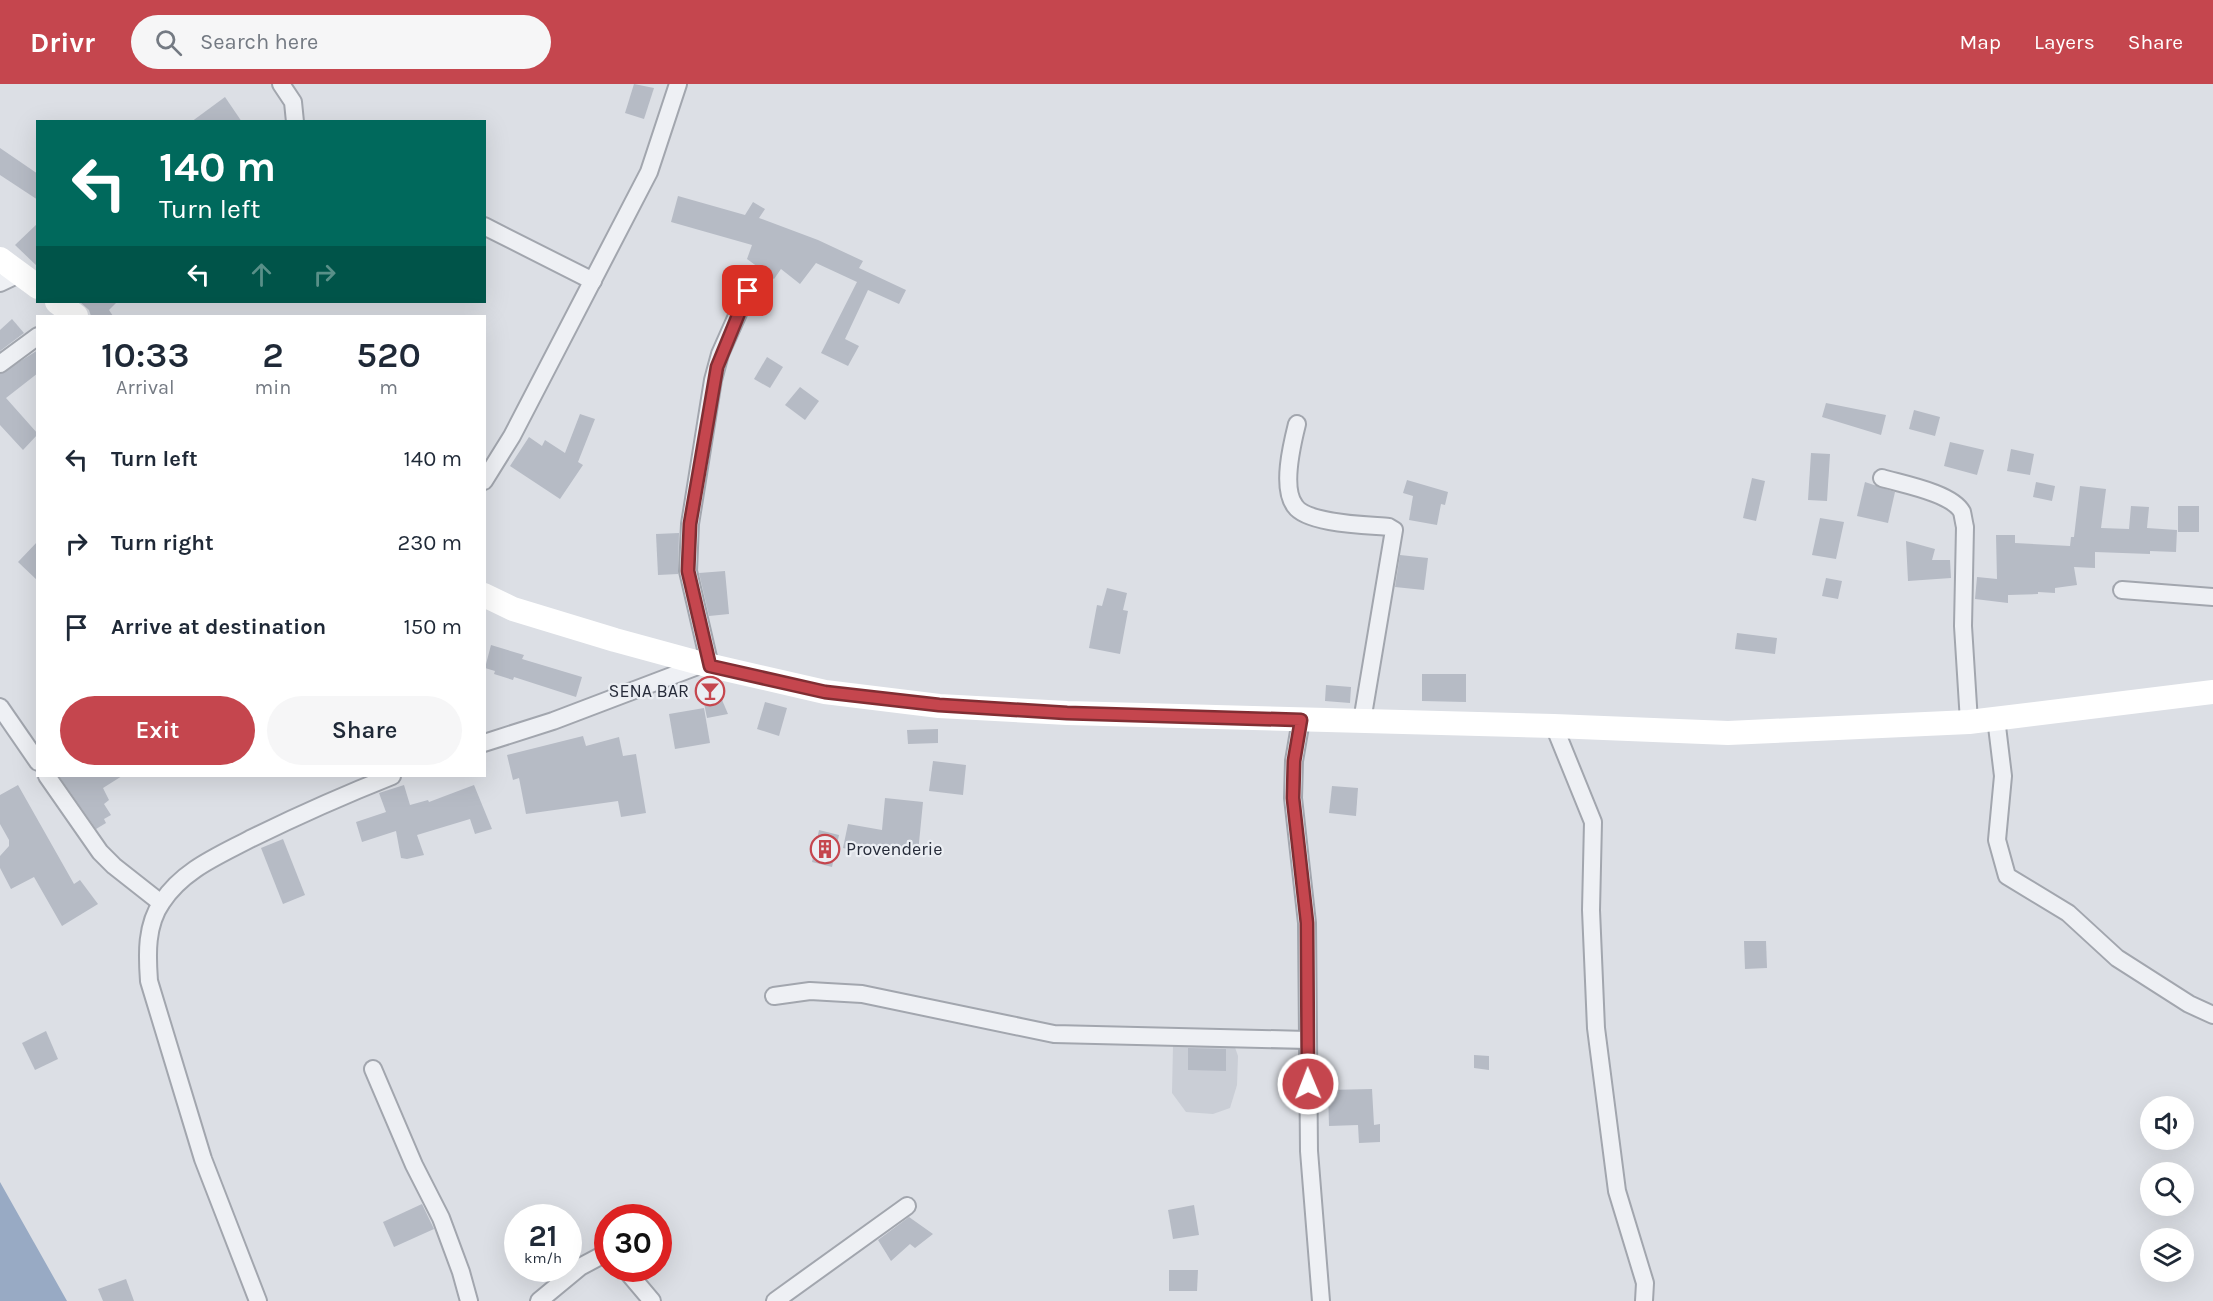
<!DOCTYPE html>
<style>
body{margin:0;font-family:Karla,sans-serif;background:#f6f6f7;color:#1f2937;height:100vh;display:flex;flex-direction:column;font-size:22px;white-space:nowrap}
*{box-sizing:border-box;margin:0}
p{font-size:20px;color:#747a83}
.icon{flex:none;width:33px;height:33px;fill:none;stroke:currentColor;stroke-width:2;stroke-linecap:round;stroke-linejoin:round}
.map{position:relative;flex:1;overflow:hidden}
.details{position:absolute;left:36px;top:231px;width:450px;height:462px;display:flex;flex-direction:column;background:#fff;border-radius:0px;box-shadow:0 6px 24px #0002}
.details>*{flex:none}
.top-card{position:absolute;left:36px;top:36px;width:450px;height:183px;border-radius:0px;box-shadow:0 6px 24px #0002;background:#00695c;color:#fff;overflow:hidden}
.fabs{position:absolute;left:2140px;top:1012px;display:grid;gap:12px}
.fabs a{display:grid;place-items:center;width:54px;height:54px;border-radius:50%;background:#fff;box-shadow:0 6px 24px #0002;font-size:30px}
.speed{position:absolute;left:504px;top:1120px;display:flex;gap:12px;font-size:30px;font-weight:700;text-align:center}
.speed>*{display:grid;place-content:center;width:78px;height:78px;border-radius:50%;background:#fff;box-shadow:0 6px 24px #0002;line-height:1}
.speed small{font-size:15px;font-weight:400}
.speed .limit{border:9px solid #d22;background:#fff;color:#111}
.pin{position:absolute;display:grid;place-items:center;width:51px;height:51px;color:#fff;margin:-26px;border-radius:12px;box-shadow:0 3px 9px #0006}
.me{position:absolute;width:66px;margin:-33px;rotate:359deg;stroke-linejoin:round;filter:drop-shadow(0 0 4px #0008)}
.turn{display:flex;align-items:center;gap:21px;height:126px;padding:0 24px;font-size:27px}
.turn .icon{width:78px;height:78px;stroke-width:2.5}
.turn b{display:block;font-size:42px;line-height:51px}
.lanes{display:flex;align-items:center;height:57px;padding:0 24px;background:#0003;justify-content:center;gap:30px;direction:ltr}
.lanes .off{opacity:.35}
.eta{display:flex;justify-content:space-evenly;align-items:center;height:102px;text-align:center}
.eta b{font-size:36px;font-weight:600;line-height:42px}
.primary-button{display:flex;gap:12px;margin-top:auto;padding:12px 24px}
.primary-button a{flex:1;height:69px;border-radius:36px;background:#c5464e;color:#fff;font-size:24px;font-weight:600;line-height:69px;text-align:center}
.primary-button a+a{background:#f6f6f7;color:#1f2937}
ul{padding:0;list-style:none}
li{display:flex;align-items:center;gap:18px;height:84px;padding:0 24px}
li div{flex:1}
li b{display:block;font-size:22px}
li em{font-style:normal}
header{display:flex;align-items:center;gap:36px;box-sizing:border-box;height:84px;padding:0 30px;background:#c5464e;color:#fff}
header strong{font-size:28px}
nav{display:flex;gap:33px;margin-inline-start:auto;font-size:21px}
.search{width:420px;height:54px;background:#f6f6f7;display:flex;align-items:center;gap:15px;box-sizing:border-box;padding:0 21px;border-radius:33px;color:#747a83;font-size:22px}
.map>svg:first-child{display:block}
.built{fill:#caced6}
.water{fill:#98aac4}
.building{fill:#b6bbc5}
.lines{fill:none;stroke-linecap:round;stroke-linejoin:round}
.street-casing{stroke:#a2a6ae;stroke-width:20}
.street{stroke:#eef0f4;stroke-width:16}
.secondary{stroke:#fff;stroke-width:24}
.route-casing{stroke:#802e33;stroke-width:15}
.route{stroke:#c5464e;stroke-width:10}
.labels{text-anchor:middle;stroke-width:4.5;stroke-linejoin:round;paint-order:stroke}
.poi-label{font-size:18px;fill:#272c3a;stroke:#ebeef3;text-anchor:end}
</style>
<header>
<strong>Drivr</strong>
<div class="search"><svg class="icon" aria-label="search" viewBox="0 0 24 24"><circle cx="10" cy="10" r="6"/><path d="M15 15l6 6"/></svg>Search here</div>
<nav><a>Map</a><a>Layers</a><a>Share</a></nav>
</header>
<div class="map">
<svg width="2213" height="1217" viewBox="0 0 2213 1217">
<rect width="100%" height="100%" fill="#dcdfe5"/>
<!-- built -->
<polygon class="built" points="1182,950 1231,952 1238,972 1237,1001 1230,1024 1213,1030 1186,1028 1172,1009 1173,961"/>
<!-- water -->
<polygon class="water" points="0,1098 67,1217 0,1217"/>
<!-- building -->
<g class="building">
<polygon points="634,0 654,4 644,35 625,29"/>
<polygon points="225,13 242,38 191,38"/>
<polygon points="0,64 38,90 38,116 0,91"/>
<polygon points="678,112 745,131 753,118 765,125 759,134 818,156 863,177 859,184 906,206 899,220 868,206 845,255 859,262 848,282 821,269 857,198 816,179 800,200 781,185 774,195 747,175 752,161 671,138"/>
<polygon points="38,139 38,183 15,161"/>
<polygon points="80,218 117,218 109,226 113,232 91,232 89,226"/>
<polygon points="12,235 24,249 0,267 0,246"/>
<polygon points="38,266 38,289 6,314 38,350 23,366 0,341 0,290"/>
<polygon points="767,273 783,283 770,304 754,295"/>
<polygon points="800,303 819,317 805,336 785,321"/>
<polygon points="1826,319 1886,331 1881,351 1822,333"/>
<polygon points="1914,326 1940,333 1935,352 1909,345"/>
<polygon points="580,330 595,335 578,378 583,381 560,415 510,382 529,353 542,362 545,356 565,369"/>
<polygon points="1950,358 1984,366 1977,391 1944,382"/>
<polygon points="2011,365 2034,370 2030,391 2007,387"/>
<polygon points="1811,369 1830,370 1827,417 1808,416"/>
<polygon points="1752,394 1765,397 1756,437 1743,434"/>
<polygon points="1407,396 1448,408 1445,421 1441,420 1437,441 1409,436 1413,412 1403,409"/>
<polygon points="1865,398 1895,408 1888,439 1857,432"/>
<polygon points="2036,398 2055,402 2052,417 2033,413"/>
<polygon points="2080,402 2106,405 2101,444 2129,445 2131,422 2149,423 2147,444 2177,446 2176,468 2150,467 2150,470 2095,468 2095,484 2074,483 2077,501 2055,504 2055,509 2038,508 2038,510 2008,511 2008,519 1975,515 1977,493 1997,495 1996,451 2015,451 2015,459 2070,462 2071,453 2074,453"/>
<rect x="2178" y="422" width="21" height="26"/>
<polygon points="1820,434 1844,438 1836,475 1812,471"/>
<polygon points="679,449 678,490 658,491 656,450"/>
<polygon points="38,457 38,497 18,478"/>
<polygon points="1906,457 1935,465 1932,476 1950,476 1951,494 1908,497"/>
<polygon points="1400,471 1428,474 1424,506 1395,503"/>
<polygon points="725,487 729,530 709,532 699,489"/>
<polygon points="1826,494 1842,497 1838,515 1822,512"/>
<polygon points="1107,504 1127,509 1123,526 1128,527 1120,570 1089,564 1097,521 1102,522"/>
<polygon points="1737,549 1777,554 1775,570 1735,565"/>
<polygon points="491,561 524,571 522,575 582,593 576,613 514,593 513,596 494,590 495,587 485,584"/>
<polygon points="1422,590 1466,590 1466,618 1422,617"/>
<polygon points="714,597 728,630 707,634 701,604"/>
<polygon points="1326,601 1351,603 1350,619 1325,617"/>
<polygon points="765,618 787,624 779,652 757,645"/>
<polygon points="704,624 710,659 675,665 669,630"/>
<polygon points="938,645 938,659 908,660 907,646"/>
<polygon points="583,652 586,662 619,653 623,672 636,670 646,729 621,733 618,717 526,730 519,694 513,696 507,671"/>
<polygon points="933,677 966,681 963,711 929,707"/>
<polygon points="59,692 122,692 103,704 109,716 104,720 111,731 104,735 106,739 96,745"/>
<polygon points="18,701 74,800 80,796 98,820 62,842 34,793 11,805 0,784 0,772 9,762 9,756 0,740 0,711"/>
<polygon points="404,701 410,721 428,716 429,718 474,701 492,745 475,750 470,735 417,751 424,771 407,775 401,774 396,747 362,758 356,738 386,728 379,709"/>
<polygon points="1332,702 1358,704 1356,732 1329,729"/>
<polygon points="885,714 923,718 918,769 863,764 862,768 843,764 848,740 882,746"/>
<polygon points="819,746 839,751 832,783 812,778"/>
<polygon points="283,755 305,811 283,820 261,764"/>
<polygon points="1744,857 1766,857 1767,884 1745,885"/>
<polygon points="46,947 58,975 35,986 22,959"/>
<polygon points="1188,964 1226,965 1226,987 1188,986"/>
<polygon points="1474,971 1489,972 1489,986 1474,984"/>
<polygon points="1372,1005 1374,1041 1380,1040 1380,1058 1359,1059 1358,1041 1329,1042 1328,1006"/>
<polygon points="422,1120 434,1145 394,1163 383,1138"/>
<polygon points="1194,1121 1199,1151 1173,1155 1168,1126"/>
<polygon points="909,1133 933,1150 915,1164 910,1160 891,1177 878,1156"/>
<polygon points="1169,1186 1198,1186 1197,1207 1169,1207"/>
<polygon points="126,1195 134,1217 103,1217 98,1205"/>
</g>
<g class="lines">
<!-- street casing -->
<g class="street-casing">
<g id="street">
<polyline points="281,0 293,18 295,38"/>
<polyline points="484,142 593,197"/>
<polyline points="0,199 19,190"/>
<polyline points="0,280 38,252"/>
<path d="M1297 340C1292 360 1281 404 1295 422 1307 440 1368 441 1389 443L1394 446 1362 637"/>
<path d="M1882 394C1902 400 1952 409 1962 428 1963 432 1964 439 1965 443L1963 542 1969 638"/>
<polyline points="484,397 512,352 649,88 678,0"/>
<polyline points="2122,506 2213,513"/>
<polyline points="710,582 688,487 690,440 713,296 720,270 748,207"/>
<polyline points="0,623 38,678"/>
<polyline points="1996,634 2003,692 1997,756 2007,792 2068,829 2117,874 2189,920 2213,931"/>
<polyline points="1301,636 1294,677 1293,714 1307,839 1309,1067 1321,1217"/>
<polyline points="1554,642 1593,738 1591,826 1596,944 1617,1107 1645,1199 1644,1217"/>
<polyline points="484,659 553,637 703,580"/>
<polyline points="47,692 100,768 114,782 161,819"/>
<polyline points="774,912 810,907 862,910 1054,950 1307,956"/>
<polyline points="373,985 414,1081 441,1134 461,1188 469,1217"/>
<polyline points="625,1185 652,1217"/>
<path d="M258 1217 203 1075 149 897C147 870 146 841 162 818 183 786 218 772 250 755 297 732 344 711 392 692"/>
<polyline points="539,1217 580,1183 608,1168"/>
<polyline points="775,1217 907,1122"/>
</g>
</g>
<!-- street -->
<use href="#street" class="street"/>
<!-- secondary -->
<g class="secondary">
<polyline points="0,175 38,203"/>
<polyline points="57,218 76,232"/>
<polyline points="484,511 513,525 615,556 703,580 825,608 939,622 1067,629 1554,642 1728,649 1969,638 2213,608"/>
</g>
</g>
<g class="lines">
<!-- route casing -->
<g class="route-casing">
<polyline id="route" points="748,207 717,283 690,440 688,487 710,582 825,608 939,621 1067,629 1301,636 1294,677 1293,714 1307,839 1308,1000"/>
</g>
<!-- route -->
<use href="#route" class="route"/>
</g>
<!-- icons -->
<defs>
<g id="bar-ring" transform="scale(1.5)"><circle r="9.5" fill="#ebeef3" stroke="#c5464e" stroke-width="1.5"/><path d="M-6-5H6L.8 .8V4.5H3.5V6h-7V4.5H-.8V.8Z" fill="#c5464e"/></g>
<g id="building-ring" transform="scale(1.5)"><circle r="9.5" fill="#ebeef3" stroke="#c5464e" stroke-width="1.5"/><path d="M-4-6H4V6H1V3H-1V6H-4ZM-2.5-4.3h1.7v1.8h-1.7ZM.8-4.3h1.7v1.8H.8ZM-2.5-1h1.7V.8h-1.7ZM.8-1h1.7V.8H.8Z" fill="#c5464e"/></g>
</defs>
<g fill-rule="evenodd">
<use href="#bar-ring" x="710" y="607"/>
<use href="#building-ring" x="825" y="765"/>
</g>
<g class="labels">
<!-- poi labels -->
<g class="poi-label">
<text x="689" y="613">SENA BAR</text>
<text x="846" y="771" text-anchor="start">Provenderie</text>
</g>
</g>
</svg>
<div class="fabs">
<a><svg class="icon" aria-label="sound" viewBox="0 0 24 24"><path d="M4 9h4l5-4v14l-5-4H4zM17 9q2 3 0 6"/></svg></a>
<a><svg class="icon" aria-label="search" viewBox="0 0 24 24"><circle cx="10" cy="10" r="6"/><path d="M15 15l6 6"/></svg></a>
<a><svg class="icon" aria-label="layers" viewBox="0 0 24 24"><path d="M12 4l9 5-9 5-9-5zM3 14l9 5 9-5"/></svg></a>
</div>
<div class="speed"><div>21<small>km/h</small></div><div class="limit">30</div></div>
<div class="pin" style="left:748px;top:207px;background:#d93025"><svg class="icon" aria-label="arrive" viewBox="0 0 24 24"><path d="M6 21V4h12l-3 4 3 4H6"/></svg></div>
<svg class="me" style="left:1308px;top:1000px" viewBox="-20 -20 40 40"><circle r="17" fill="#c5464e" stroke="#fff" stroke-width="3"/><path d="M0-11L8 9 0 5-8 9z" fill="#fff"/></svg>
<div class="top-card">
<div class="turn"><svg class="icon" aria-label="left" viewBox="0 0 24 24"><path d="M17 20v-9H6M10 6l-5 5 5 5"/></svg><div><b>140 m</b>Turn left</div></div>
<div class="lanes"><svg class="icon" aria-label="left" viewBox="0 0 24 24"><path d="M17 20v-9H6M10 6l-5 5 5 5"/></svg><svg class="icon off" aria-label="ahead" viewBox="0 0 24 24"><path d="M12 20V5M6 11l6-6 6 6"/></svg><svg class="icon off" aria-label="right" viewBox="0 0 24 24"><path d="M7 20v-9h11M14 6l5 5-5 5"/></svg></div>
</div>
<section class="details">
<div class="eta">
<div><b>10:33</b><p>Arrival</p></div>
<div><b>2</b><p>min</p></div>
<div><b>520</b><p>m</p></div>
</div>
<ul>
<li><svg class="icon" aria-label="left" viewBox="0 0 24 24"><path d="M17 20v-9H6M10 6l-5 5 5 5"/></svg><div><b>Turn left</b></div><em>140 m</em></li>
<li><svg class="icon" aria-label="right" viewBox="0 0 24 24"><path d="M7 20v-9h11M14 6l5 5-5 5"/></svg><div><b>Turn right</b></div><em>230 m</em></li>
<li><svg class="icon" aria-label="arrive" viewBox="0 0 24 24"><path d="M6 21V4h12l-3 4 3 4H6"/></svg><div><b>Arrive at destination</b></div><em>150 m</em></li>
</ul>
<div class="primary-button"><a>Exit</a><a>Share</a></div>
</section>
</div>
